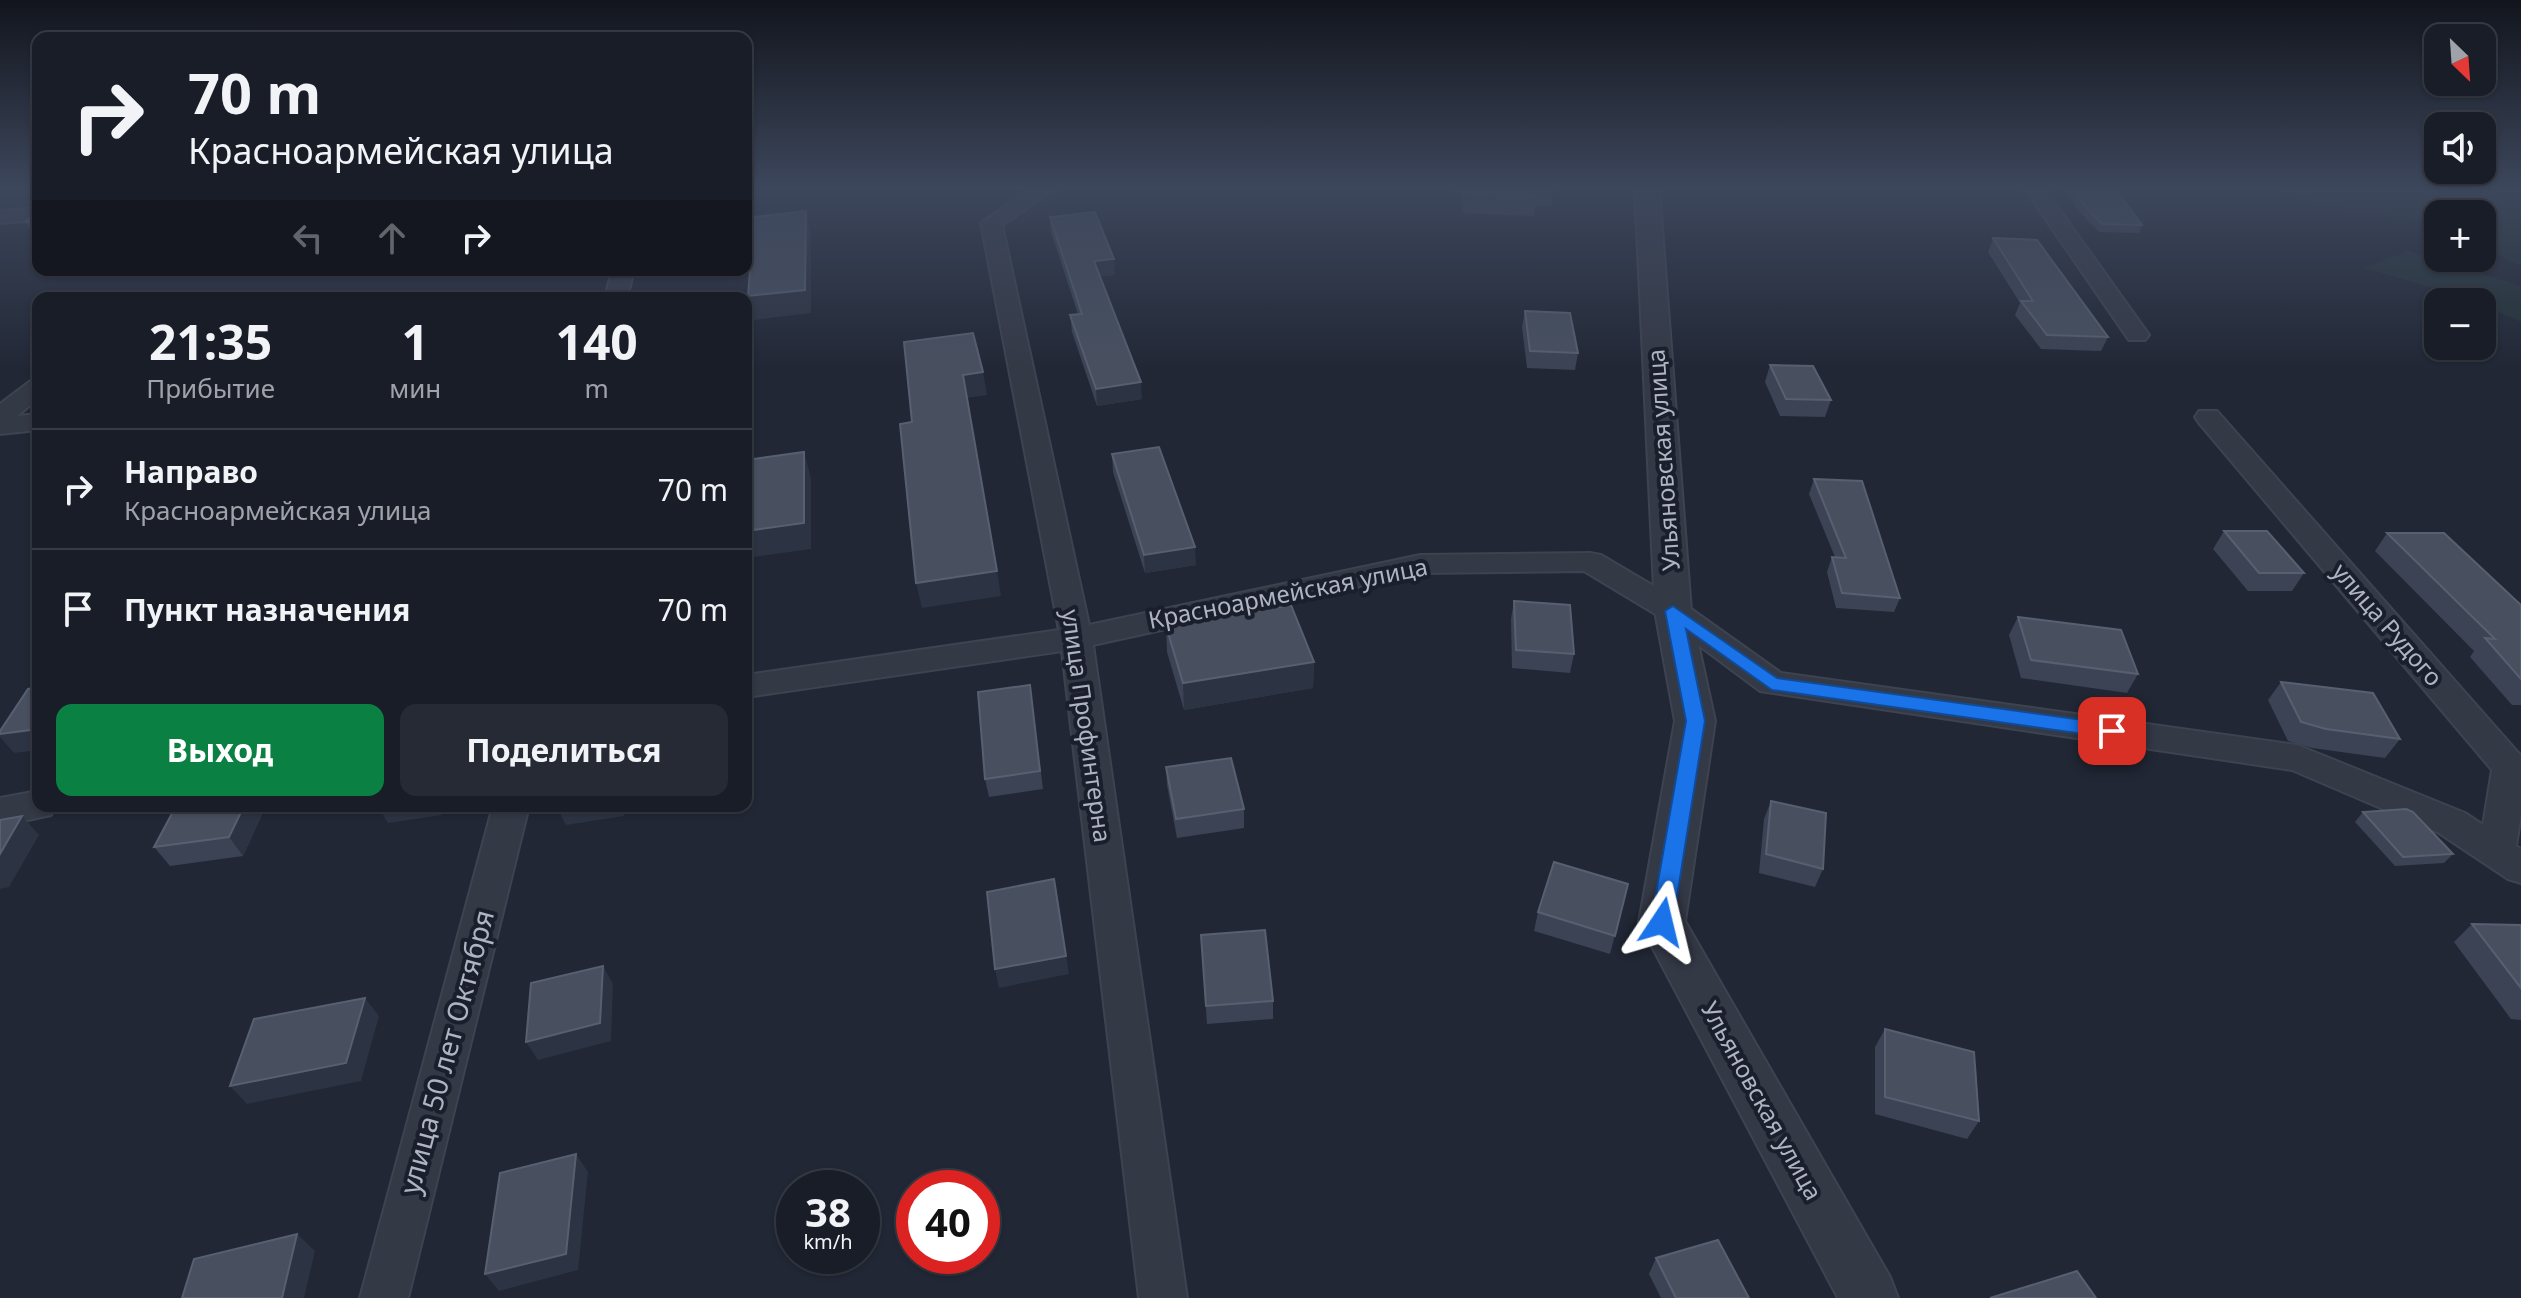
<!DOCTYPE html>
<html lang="ru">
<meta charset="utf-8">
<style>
body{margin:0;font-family:"Noto Sans",sans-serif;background:#262a34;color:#f1f3f6;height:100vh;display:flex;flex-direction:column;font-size:30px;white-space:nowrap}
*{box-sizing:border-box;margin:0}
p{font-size:26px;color:#9fa2a8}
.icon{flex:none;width:44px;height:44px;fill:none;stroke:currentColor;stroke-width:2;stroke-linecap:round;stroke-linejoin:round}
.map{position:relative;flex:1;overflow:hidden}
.panel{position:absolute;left:32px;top:292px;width:720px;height:520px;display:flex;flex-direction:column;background:#191d28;border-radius:16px;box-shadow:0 2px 6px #0004,0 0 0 2px #373b45}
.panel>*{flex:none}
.guide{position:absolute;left:32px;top:32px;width:720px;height:244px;border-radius:16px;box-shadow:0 2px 6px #0004,0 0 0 2px #373b45;background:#191d28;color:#f1f3f6;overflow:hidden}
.needle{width:52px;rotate:155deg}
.controls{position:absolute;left:2424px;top:24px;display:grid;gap:16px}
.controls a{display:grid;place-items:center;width:72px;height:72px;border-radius:16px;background:#191d28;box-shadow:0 2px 6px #0004,0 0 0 2px #373b45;font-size:40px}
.speed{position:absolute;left:776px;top:1170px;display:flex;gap:16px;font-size:40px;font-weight:700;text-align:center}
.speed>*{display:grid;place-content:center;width:104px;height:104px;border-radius:50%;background:#191d28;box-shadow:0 2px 6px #0004,0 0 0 2px #373b45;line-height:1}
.speed small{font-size:20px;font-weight:400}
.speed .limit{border:12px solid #d22;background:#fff;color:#111}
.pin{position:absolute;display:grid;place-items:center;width:68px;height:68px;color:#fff;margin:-34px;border-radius:16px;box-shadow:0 4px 12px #0006}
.me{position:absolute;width:88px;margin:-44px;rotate:10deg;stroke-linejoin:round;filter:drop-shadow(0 0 6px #0008)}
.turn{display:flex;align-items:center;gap:28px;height:168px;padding:0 24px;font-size:36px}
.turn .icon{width:104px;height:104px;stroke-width:2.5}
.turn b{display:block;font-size:56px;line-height:68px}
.lanes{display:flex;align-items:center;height:76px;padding:0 24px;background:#0003;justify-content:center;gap:40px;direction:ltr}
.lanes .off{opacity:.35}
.eta{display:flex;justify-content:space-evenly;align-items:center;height:136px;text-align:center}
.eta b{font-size:48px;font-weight:700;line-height:56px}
.cta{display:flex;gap:16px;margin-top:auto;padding:16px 24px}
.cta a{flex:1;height:92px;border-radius:16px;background:#0b8043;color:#fff;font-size:32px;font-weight:700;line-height:92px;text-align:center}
.cta a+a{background:#262a34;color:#f1f3f6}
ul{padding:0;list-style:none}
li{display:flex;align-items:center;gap:24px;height:120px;padding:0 24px;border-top:2px solid #373b45}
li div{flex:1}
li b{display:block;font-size:30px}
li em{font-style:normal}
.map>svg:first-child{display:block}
.green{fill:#233237}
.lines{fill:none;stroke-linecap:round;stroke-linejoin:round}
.minor-casing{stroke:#3d4350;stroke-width:4}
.tertiary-casing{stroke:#3d4350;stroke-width:4}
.minor{fill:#343946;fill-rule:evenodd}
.tertiary{fill:#343946;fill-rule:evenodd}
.wall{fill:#3c4354}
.shaded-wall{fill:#2c3343}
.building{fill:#485060;stroke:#585f70;stroke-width:2}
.route{fill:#1a73e8;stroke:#114b97;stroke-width:2}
.labels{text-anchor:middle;stroke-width:8;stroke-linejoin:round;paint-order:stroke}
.street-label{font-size:24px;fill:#aeb4c3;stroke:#1a1f2b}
.near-street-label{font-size:28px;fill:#aeb4c3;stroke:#1a1f2b}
</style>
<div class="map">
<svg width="2521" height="1298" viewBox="0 0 2521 1298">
<rect width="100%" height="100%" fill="#212735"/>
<!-- green -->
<g class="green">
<polygon points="2265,188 2521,188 2521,266 2482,246 2482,214 2438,214 2438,224 2332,206"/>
<polygon points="2408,251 2521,286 2521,322 2482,305 2482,302 2364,268"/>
</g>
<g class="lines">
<!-- minor casing -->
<g class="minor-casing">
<g id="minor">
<polygon points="1033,188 1057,188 1002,225 1089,625 1420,555 1590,553 1601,555 1684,604 1781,673 2297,745 2465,813 2483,825 2492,770 2199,423 2195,417 2199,411 2217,411 2521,756 2521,814 2516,846 2521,849 2521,883 2508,879 2439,833 2292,770 1760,691 1662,618 1584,571 1420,573 1093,645 1187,1298 1139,1298 1062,651 746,697 746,675 1059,630 981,223"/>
<polygon points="2024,188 2044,188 2149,335 2145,340 2129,340"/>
<polygon points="38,208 38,220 0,223 0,211"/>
<polygon points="612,270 634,270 627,298 605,298"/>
<polygon points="38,379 38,399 17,416 38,414 38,430 0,434 0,404 29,382"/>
<polygon points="38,791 38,806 55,806 51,815 0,826 0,798"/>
<polygon points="493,806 529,806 408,1298 360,1298"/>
</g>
</g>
<!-- tertiary casing -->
<g class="tertiary-casing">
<polygon id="tertiary" points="1635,188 1659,188 1691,611 1715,721 1685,921 1890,1277 1898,1298 1838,1298 1639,922 1675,721 1655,611"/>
</g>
<!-- minor -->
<use href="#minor" class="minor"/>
<!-- tertiary -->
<use href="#tertiary" class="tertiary"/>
</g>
<!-- wall -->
<g class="wall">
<polygon points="1404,188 1554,188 1551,206 1535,206 1534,216 1462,213 1462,191"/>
<polygon points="2063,188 2115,188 2142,225 2139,233 2099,232 2078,210"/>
<polygon points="38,211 38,230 30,230 25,222"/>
<polygon points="1050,217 1115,275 1100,276 1142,399 1097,406 1072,332 1070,315 1078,314 1051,232"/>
<polygon points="1993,238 2108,337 2101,351 2041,349 2015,315 2020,303 1988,252"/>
<polygon points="1525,311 1578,353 1575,370 1527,368 1522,327"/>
<polygon points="1770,365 1831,400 1825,417 1780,416 1765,382"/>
<polygon points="1112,454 1196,565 1145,573 1113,472"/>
<polygon points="1814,479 1900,598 1894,612 1836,608 1827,572 1832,557 1835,557 1809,494"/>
<polygon points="2224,531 2304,573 2292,591 2248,591 2213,549"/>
<polygon points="2387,533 2521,605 2521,705 2512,705 2470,657 2474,651 2375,551"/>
<polygon points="1514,601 1574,654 1570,673 1512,668 1511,619"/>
<polygon points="2018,617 2138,674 2127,693 2021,678 2009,635"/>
<polygon points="1166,626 1314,662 1313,688 1184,710 1167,652"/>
<polygon points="2281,682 2400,739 2385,758 2312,748 2288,741 2268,700"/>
<polygon points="1030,685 1043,789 989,797 985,779"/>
<polygon points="1166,767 1244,809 1244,828 1177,838 1167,785"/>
<polygon points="1771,801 1823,869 1815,887 1759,873 1764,819"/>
<polygon points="266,806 243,856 170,866 154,847"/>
<polygon points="2363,812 2453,854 2444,863 2395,866 2355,822"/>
<polygon points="1628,884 1610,954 1534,931 1538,912"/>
<polygon points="2472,924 2521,925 2521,1020 2511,1019 2454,942"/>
<polygon points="1201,935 1273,1001 1273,1019 1207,1024"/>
<polygon points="1885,1029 1979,1121 1967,1139 1875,1114 1875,1047"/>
<polygon points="1656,1258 1749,1298 1661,1298 1649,1274"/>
</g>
<!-- shaded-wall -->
<g class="shaded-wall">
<polygon points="806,211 811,234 811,313 754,320 748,296"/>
<polygon points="1114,259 1115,275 1095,277 1094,261"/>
<polygon points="983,372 987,395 967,398 963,375"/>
<polygon points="1141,382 1142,399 1097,406 1096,389"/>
<polygon points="804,452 811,478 811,549 746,558 746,531"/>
<polygon points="1195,547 1196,565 1145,573 1144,555"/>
<polygon points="997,571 1001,596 922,608 916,583"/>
<polygon points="1314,662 1313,688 1184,710 1183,683"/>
<polygon points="38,729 38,750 14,753 0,737 0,734"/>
<polygon points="244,806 266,806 243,856 229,837"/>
<polygon points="432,806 444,806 442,815 388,823 382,813"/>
<polygon points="556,806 626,806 624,816 566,825"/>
<polygon points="22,816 39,835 9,887 0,889 0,854"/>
<polygon points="1054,879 1069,974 999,988 995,969"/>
<polygon points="603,966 613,984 611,1041 538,1060 526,1042"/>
<polygon points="365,998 379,1016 361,1081 247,1104 230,1086"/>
<polygon points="576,1154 588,1172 578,1270 499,1291 485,1274"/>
<polygon points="297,1234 315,1251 304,1298 282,1298"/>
</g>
<!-- building -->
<g class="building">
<polygon points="1464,188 1535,188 1536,196 1464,193"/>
<polygon points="2072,188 2115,188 2142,225 2102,224 2081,202"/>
<polygon points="38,211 38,222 25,222"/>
<polygon points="806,211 805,290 748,296 754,217"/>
<polygon points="1095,212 1114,259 1094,261 1141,382 1096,389 1070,315 1082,314 1050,217"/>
<polygon points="1993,238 2037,240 2108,337 2047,335 2021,301 2033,301"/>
<polygon points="1525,311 1570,313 1578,353 1530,351"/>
<polygon points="973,333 983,372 963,375 997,571 916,583 900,424 912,422 904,342"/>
<polygon points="1770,365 1813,366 1831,400 1786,399"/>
<polygon points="1159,447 1195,547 1144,555 1112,454"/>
<polygon points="804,452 804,523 746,531 746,460"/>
<polygon points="1814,479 1862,481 1900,598 1842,593 1832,557 1846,558"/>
<polygon points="2224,531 2267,531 2304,573 2259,573"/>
<polygon points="2387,533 2444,533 2521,605 2521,679 2485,638 2495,639"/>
<polygon points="1514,601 1570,605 1574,654 1516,650"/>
<polygon points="1291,605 1314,662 1183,683 1166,626"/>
<polygon points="2018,617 2121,630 2138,674 2031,660"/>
<polygon points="2281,682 2373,693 2400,739 2326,729 2301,722"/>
<polygon points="1030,685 1040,771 985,779 978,692"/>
<polygon points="38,687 38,729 0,734 0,731 28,689"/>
<polygon points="1231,758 1244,809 1176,819 1166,767"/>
<polygon points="1771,801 1826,813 1823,869 1766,854"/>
<polygon points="176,806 244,806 229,837 154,847"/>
<polygon points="385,806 432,806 382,813"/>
<polygon points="2406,809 2413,812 2453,854 2403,857 2363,812"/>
<polygon points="22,816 0,854 0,820"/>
<polygon points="1554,862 1628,884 1615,936 1538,912"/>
<polygon points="1054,879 1066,956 995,969 987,892"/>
<polygon points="2472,924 2521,925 2521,988"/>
<polygon points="1265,930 1273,1001 1206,1006 1201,935"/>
<polygon points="603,966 600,1023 526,1042 531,983"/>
<polygon points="365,998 346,1063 230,1086 254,1019"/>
<polygon points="1885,1029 1974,1052 1979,1121 1885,1097"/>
<polygon points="576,1154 566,1254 485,1274 500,1173"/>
<polygon points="297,1234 282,1298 182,1298 194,1259"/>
<polygon points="1718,1240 1749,1298 1676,1298 1656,1258"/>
<polygon points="2077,1271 2096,1298 1990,1298"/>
</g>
<!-- sky -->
<linearGradient id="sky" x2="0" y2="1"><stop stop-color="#12151d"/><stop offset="0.51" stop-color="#3d475c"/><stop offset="1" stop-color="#3d475c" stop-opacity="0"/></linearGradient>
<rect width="2521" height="370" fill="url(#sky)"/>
<!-- route -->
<polygon class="route" points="1673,606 1777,678 2112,724 2122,731 2112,738 1772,690 1686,629 1705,721 1673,922 1670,929 1662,931 1654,929 1651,922 1686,721 1665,611"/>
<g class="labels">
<!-- street labels -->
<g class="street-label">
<text transform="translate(1664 460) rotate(-94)" y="8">Ульяновская улица</text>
<text transform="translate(1288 594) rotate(-11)" y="8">Красноармейская улица</text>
<text transform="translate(2387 625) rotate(49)" y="8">улица Рудого</text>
<text transform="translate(1086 726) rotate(82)" y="8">улица Профинтерна</text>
<text transform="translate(1761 1101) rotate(61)" y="8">Ульяновская улица</text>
</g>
<!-- near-street labels -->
<g class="near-street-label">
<text transform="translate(447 1052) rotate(-75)" y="10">улица 50 лет Октября</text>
</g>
</g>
</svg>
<div class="controls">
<a><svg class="needle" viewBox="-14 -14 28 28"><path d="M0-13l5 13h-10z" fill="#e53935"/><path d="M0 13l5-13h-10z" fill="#9fa2a8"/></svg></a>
<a><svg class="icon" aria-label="sound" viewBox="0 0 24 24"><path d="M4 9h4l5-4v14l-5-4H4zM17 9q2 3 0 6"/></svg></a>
<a>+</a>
<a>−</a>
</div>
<div class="speed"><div>38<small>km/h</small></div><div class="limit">40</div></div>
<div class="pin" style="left:2112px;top:731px;background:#d93025"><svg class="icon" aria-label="arrive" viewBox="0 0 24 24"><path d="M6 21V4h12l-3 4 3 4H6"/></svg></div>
<svg class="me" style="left:1662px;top:922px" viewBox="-20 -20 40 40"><path d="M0-17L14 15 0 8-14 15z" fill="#1a73e8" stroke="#fff" stroke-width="4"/></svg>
<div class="guide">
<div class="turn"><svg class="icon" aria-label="right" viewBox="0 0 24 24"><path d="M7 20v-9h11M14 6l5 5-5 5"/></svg><div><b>70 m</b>Красноармейская улица</div></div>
<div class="lanes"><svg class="icon off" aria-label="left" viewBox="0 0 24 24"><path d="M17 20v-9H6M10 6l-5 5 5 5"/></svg><svg class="icon off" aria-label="ahead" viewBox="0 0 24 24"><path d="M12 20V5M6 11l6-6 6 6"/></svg><svg class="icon" aria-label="right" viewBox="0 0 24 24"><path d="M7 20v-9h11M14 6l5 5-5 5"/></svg></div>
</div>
<section class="panel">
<div class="eta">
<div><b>21:35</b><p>Прибытие</p></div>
<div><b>1</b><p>мин</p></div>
<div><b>140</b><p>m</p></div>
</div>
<ul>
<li><svg class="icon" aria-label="right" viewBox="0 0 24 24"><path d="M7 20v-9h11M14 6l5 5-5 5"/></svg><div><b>Направо</b><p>Красноармейская улица</p></div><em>70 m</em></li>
<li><svg class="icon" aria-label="arrive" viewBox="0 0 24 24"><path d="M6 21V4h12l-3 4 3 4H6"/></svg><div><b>Пункт назначения</b></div><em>70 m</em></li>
</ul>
<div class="cta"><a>Выход</a><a>Поделиться</a></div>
</section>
</div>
